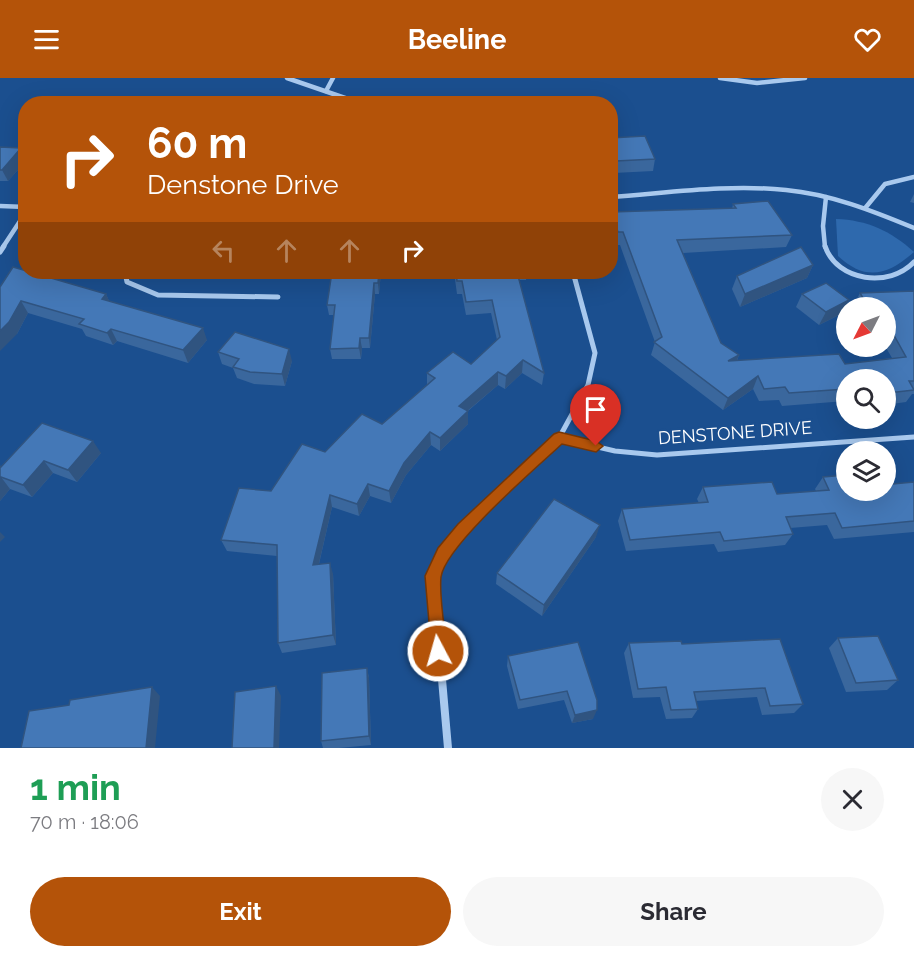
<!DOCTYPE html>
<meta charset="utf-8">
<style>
body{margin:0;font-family:Raleway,sans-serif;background:#f7f7f7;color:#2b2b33;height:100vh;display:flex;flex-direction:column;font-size:22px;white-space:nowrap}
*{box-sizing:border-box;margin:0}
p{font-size:20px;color:#7c7c81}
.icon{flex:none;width:33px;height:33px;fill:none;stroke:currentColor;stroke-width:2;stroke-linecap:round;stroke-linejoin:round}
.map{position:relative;height:670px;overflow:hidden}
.sheet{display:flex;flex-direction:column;background:#fff;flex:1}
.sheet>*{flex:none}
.guide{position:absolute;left:18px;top:18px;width:600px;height:183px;border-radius:24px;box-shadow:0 6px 24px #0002;background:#b45309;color:#fff;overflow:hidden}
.needle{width:39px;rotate:228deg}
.buttons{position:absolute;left:836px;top:219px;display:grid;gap:12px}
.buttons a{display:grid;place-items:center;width:60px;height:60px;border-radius:50%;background:#fff;box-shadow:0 6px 24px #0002;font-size:30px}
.pin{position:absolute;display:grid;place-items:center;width:51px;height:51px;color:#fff;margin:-62px -26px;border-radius:50% 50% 50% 0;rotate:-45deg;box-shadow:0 0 6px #0007}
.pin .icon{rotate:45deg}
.me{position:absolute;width:66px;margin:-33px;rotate:354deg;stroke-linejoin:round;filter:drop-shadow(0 0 4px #0008)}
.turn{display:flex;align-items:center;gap:21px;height:126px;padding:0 30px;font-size:27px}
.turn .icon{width:78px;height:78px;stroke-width:2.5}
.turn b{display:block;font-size:42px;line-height:51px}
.lanes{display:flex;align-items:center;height:57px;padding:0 30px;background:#0003;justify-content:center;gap:30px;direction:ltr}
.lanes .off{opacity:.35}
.round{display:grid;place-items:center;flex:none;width:63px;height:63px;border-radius:32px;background:#f7f7f7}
.headline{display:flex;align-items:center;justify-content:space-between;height:102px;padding:0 30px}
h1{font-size:36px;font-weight:700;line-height:45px;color:#1e9e55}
.action{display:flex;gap:12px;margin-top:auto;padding:12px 30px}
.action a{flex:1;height:69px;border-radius:36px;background:#b45309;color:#fff;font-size:24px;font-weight:700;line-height:69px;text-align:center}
.action a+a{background:#f7f7f7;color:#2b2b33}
header{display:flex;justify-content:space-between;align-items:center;height:78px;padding:0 30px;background:#b45309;color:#fff;font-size:27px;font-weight:700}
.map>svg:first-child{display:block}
.green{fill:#2e69ad}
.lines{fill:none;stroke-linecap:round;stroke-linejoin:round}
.minor-far2{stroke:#a9c9ee;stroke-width:4.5}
.minor-far1{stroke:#a9c9ee;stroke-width:5}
.minor{stroke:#a9c9ee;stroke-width:8}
.wall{fill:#3a679d}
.shaded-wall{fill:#305480}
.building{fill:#4478b7;stroke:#305480;stroke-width:1.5}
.route{fill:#b45309;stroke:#753606;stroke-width:1.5}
.labels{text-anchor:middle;stroke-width:4.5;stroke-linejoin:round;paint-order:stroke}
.street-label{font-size:18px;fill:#fff;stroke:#1b4f8f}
</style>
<header><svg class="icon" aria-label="menu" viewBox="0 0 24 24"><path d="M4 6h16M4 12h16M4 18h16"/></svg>Beeline<svg class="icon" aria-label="heart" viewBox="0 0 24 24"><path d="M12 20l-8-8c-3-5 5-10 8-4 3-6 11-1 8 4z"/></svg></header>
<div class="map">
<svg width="914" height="670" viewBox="0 0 914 670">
<rect width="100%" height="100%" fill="#1b4f8f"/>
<!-- green -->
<path class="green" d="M836 141C867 142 891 153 914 174 888 197 866 204 838 178Z"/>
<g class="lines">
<!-- minor-far2 -->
<g class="minor-far2">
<polyline points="287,0 348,21 378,24 466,22"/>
<polyline points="720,0 757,5 805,0"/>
<polyline points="326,13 333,0"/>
<path d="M610 119C668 115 727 106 786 112 830 116 873 133 914 150"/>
<polyline points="0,128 26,129"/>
<polyline points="866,129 885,106 914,99"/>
<polyline points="3,169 26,134"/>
<polyline points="825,169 823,148 826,119"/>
</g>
<!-- minor-far1 -->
<g class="minor-far1">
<path d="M825 168C837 204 890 210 914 184"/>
<polyline points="0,174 4,168"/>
<polyline points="125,194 127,204 158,217 278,219"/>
<polyline points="559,360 615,373 657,377 914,359"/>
<polyline points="530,388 559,360 588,307 595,275 573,194"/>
</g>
<!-- minor -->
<path class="minor" d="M448 670 433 498C455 452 496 421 532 386"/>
</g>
<!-- wall -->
<g class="wall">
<polygon points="0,69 26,79 26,83 8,103 0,103"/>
<polygon points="610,69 655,81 653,93 614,95 610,86"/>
<polygon points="914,116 914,125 910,124"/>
<polygon points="733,126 792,157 786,169 683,175 721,265 739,277 737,283 845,286 892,280 885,268 885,230 854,230 853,228 860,215 914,213 914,316 912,316 906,324 885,327 885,302 846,302 846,323 782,328 779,322 759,323 753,311 723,332 651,277 655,264 620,167 616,167 610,152 611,134 732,131"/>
<polygon points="813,187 807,200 740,229 732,211 737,198"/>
<polygon points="381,194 379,216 375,216 370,270 362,270 361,281 332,281 330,271 334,237 329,237 327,227"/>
<polygon points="454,194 527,194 526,202 519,202 544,295 542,307 522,295 505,311 498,307 468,333 468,346 440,373 431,367 406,397 391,425 370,418 359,438 332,429 319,486 333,496 336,567 282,575 278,565 277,478 227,473 221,462 271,413 325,374 382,346 427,307 427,295 471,286 497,262 491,235 466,237 462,216 457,216"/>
<polygon points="0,209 106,216 109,223 207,262 188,285 117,263 113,267 86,258 82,251 28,235 17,256"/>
<polygon points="802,216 849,222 843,235 819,247 796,229"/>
<polygon points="218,274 292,283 285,308 254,306 237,300 233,290 222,286"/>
<polygon points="101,375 77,404 53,395 32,419 10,411 0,423 0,388 1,389"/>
<polygon points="823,399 893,406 914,404 914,454 834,461 827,447 790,450 793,456 785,467 718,474 714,466 626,473 618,443 622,431 699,425 697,421 703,409 777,416 816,413 815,411"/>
<polygon points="596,459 542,538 496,506 497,495"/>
<polygon points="838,560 898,602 887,612 846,614 829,570"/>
<polygon points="578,564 593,641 572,645 564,622 518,631 507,588 508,578"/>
<polygon points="629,565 682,566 803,626 794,635 762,637 757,619 696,623 698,631 692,640 666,641 660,619 633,620 624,575"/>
<polygon points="367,590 369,600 371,667 339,670 323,670 321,663"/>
</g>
<!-- shaded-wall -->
<g class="shaded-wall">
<polygon points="21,70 26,79 26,83 8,103 2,92"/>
<polygon points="813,187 807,200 740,229 745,216"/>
<polygon points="379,194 381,194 379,216 378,205"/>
<polygon points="374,205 375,216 370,270 369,260"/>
<polygon points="106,216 112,229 102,221"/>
<polygon points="849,222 843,235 819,247 826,234"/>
<polygon points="21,223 28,235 17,256 0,273 0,253"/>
<polygon points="203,250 207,262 188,285 183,272"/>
<polygon points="111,251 117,263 113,267 107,255"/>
<polygon points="360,260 362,270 361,281 359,270"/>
<polygon points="289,271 292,283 285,308 282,296"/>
<polygon points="739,277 734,290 728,283"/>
<polygon points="523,282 522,295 505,311 506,298"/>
<polygon points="498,294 498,307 459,340 459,328"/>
<polygon points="758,298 753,311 723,332 728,320"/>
<polygon points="468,333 468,346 440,373 440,360"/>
<polygon points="430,354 431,367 406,397 391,425 389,413 404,385"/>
<polygon points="93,363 101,375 77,404 68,392"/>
<polygon points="44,383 53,395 32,419 23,407"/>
<polygon points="0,399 1,399 10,411 0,423"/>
<polygon points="368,406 370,418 359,438 357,426"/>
<polygon points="330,417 332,429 316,498 313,487"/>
<polygon points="600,447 596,459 542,538 544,527"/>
<polygon points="0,454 5,459 0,464"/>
<polygon points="330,485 333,496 336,567 333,557"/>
<polygon points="367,590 369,600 371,667 369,658"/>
<polygon points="276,608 281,618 279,670 274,670"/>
<polygon points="152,609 160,618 155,670 146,670"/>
<polygon points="597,632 593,641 572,645 575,637"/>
</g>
<!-- building -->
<g class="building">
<polygon points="645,58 655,81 616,83 610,69 610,60"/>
<polygon points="0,69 21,70 2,92 0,92"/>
<polygon points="768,123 792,157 677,162 721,265 739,277 728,283 839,276 845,286 906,279 885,241 885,230 869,230 860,215 914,213 914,303 909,303 914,312 888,315 885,310 885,302 846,302 846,311 789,315 785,309 764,311 758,298 728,320 654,264 662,259 623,154 618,154 611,134 736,130 733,126"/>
<polygon points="801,169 813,187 745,216 737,198"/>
<polygon points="13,189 106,216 102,221 203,250 183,272 111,251 107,255 79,246 84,241 21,223 9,244 0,253 0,209"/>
<polygon points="332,194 379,194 378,205 374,205 369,260 360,260 359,270 330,271 335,227 327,227"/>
<polygon points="456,194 517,194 544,295 523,282 506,298 498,294 459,328 468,333 440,360 430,354 404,385 389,413 368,406 357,426 330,417 313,487 330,485 333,557 278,565 277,467 221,462 239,410 271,413 302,366 325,374 362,336 382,346 435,300 427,295 453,274 471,286 500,259 492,222 466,224 462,203 457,203"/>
<polygon points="826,205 849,222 826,234 802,216"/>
<polygon points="235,254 289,271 282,296 250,294 233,289 239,281 218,274"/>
<polygon points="42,345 93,363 68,392 44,383 23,407 1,399 0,399 0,388 1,389"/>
<polygon points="885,394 886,394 893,406 914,404 914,443 842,450 835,435 786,439 793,456 724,463 720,454 630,462 622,431 708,424 703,409 772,404 777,416 829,412 823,399 846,397 846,412 885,412"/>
<polygon points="554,421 600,447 544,527 497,495"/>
<polygon points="878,558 898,602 856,605 838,560"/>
<polygon points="780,561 803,626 770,628 765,610 694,614 698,631 671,632 666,609 638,611 629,565 681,563 682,566"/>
<polygon points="578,564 597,622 597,632 575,637 567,613 520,622 508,578"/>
<polygon points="367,590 369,658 321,663 322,595"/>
<polygon points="276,608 274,670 232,670 235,614"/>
<polygon points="152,609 146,670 21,670 29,633 69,627 70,622"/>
</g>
<!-- route -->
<path class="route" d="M559 354 596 363 603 368 596 374 562 366C536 390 445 468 441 499 439 520 445 551 447 573L445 579 438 581 432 579 425 498 438 470 458 446 554 356Z"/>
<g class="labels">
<!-- street labels -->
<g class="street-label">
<text transform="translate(735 355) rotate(-4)" y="6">DENSTONE DRIVE</text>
</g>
</g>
</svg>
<div class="buttons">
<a><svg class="needle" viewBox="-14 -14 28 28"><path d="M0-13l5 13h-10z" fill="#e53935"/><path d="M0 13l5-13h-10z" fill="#7c7c81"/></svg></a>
<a><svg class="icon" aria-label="search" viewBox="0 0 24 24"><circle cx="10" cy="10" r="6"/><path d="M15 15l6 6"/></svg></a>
<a><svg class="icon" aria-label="layers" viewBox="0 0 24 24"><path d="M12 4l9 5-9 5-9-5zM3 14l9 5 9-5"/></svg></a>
</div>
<div class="pin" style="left:596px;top:368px;background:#d93025"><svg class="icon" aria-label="arrive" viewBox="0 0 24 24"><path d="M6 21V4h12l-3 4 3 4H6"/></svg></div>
<svg class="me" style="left:438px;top:573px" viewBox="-20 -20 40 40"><circle r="17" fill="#b45309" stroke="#fff" stroke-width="3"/><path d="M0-11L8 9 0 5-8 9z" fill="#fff"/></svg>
<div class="guide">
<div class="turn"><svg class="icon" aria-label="right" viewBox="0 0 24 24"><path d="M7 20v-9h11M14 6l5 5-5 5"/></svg><div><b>60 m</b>Denstone Drive</div></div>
<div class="lanes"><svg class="icon off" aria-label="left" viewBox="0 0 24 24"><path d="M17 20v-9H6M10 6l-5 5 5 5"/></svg><svg class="icon off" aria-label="ahead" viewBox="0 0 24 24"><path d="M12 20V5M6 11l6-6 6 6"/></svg><svg class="icon off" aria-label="ahead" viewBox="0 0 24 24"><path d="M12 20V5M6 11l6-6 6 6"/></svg><svg class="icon" aria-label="right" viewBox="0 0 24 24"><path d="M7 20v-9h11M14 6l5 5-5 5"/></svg></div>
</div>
</div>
<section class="sheet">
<div class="headline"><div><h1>1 min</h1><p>70 m · 18:06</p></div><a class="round"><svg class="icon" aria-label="close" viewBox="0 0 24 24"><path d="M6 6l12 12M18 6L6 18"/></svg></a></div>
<div class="action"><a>Exit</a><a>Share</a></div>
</section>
